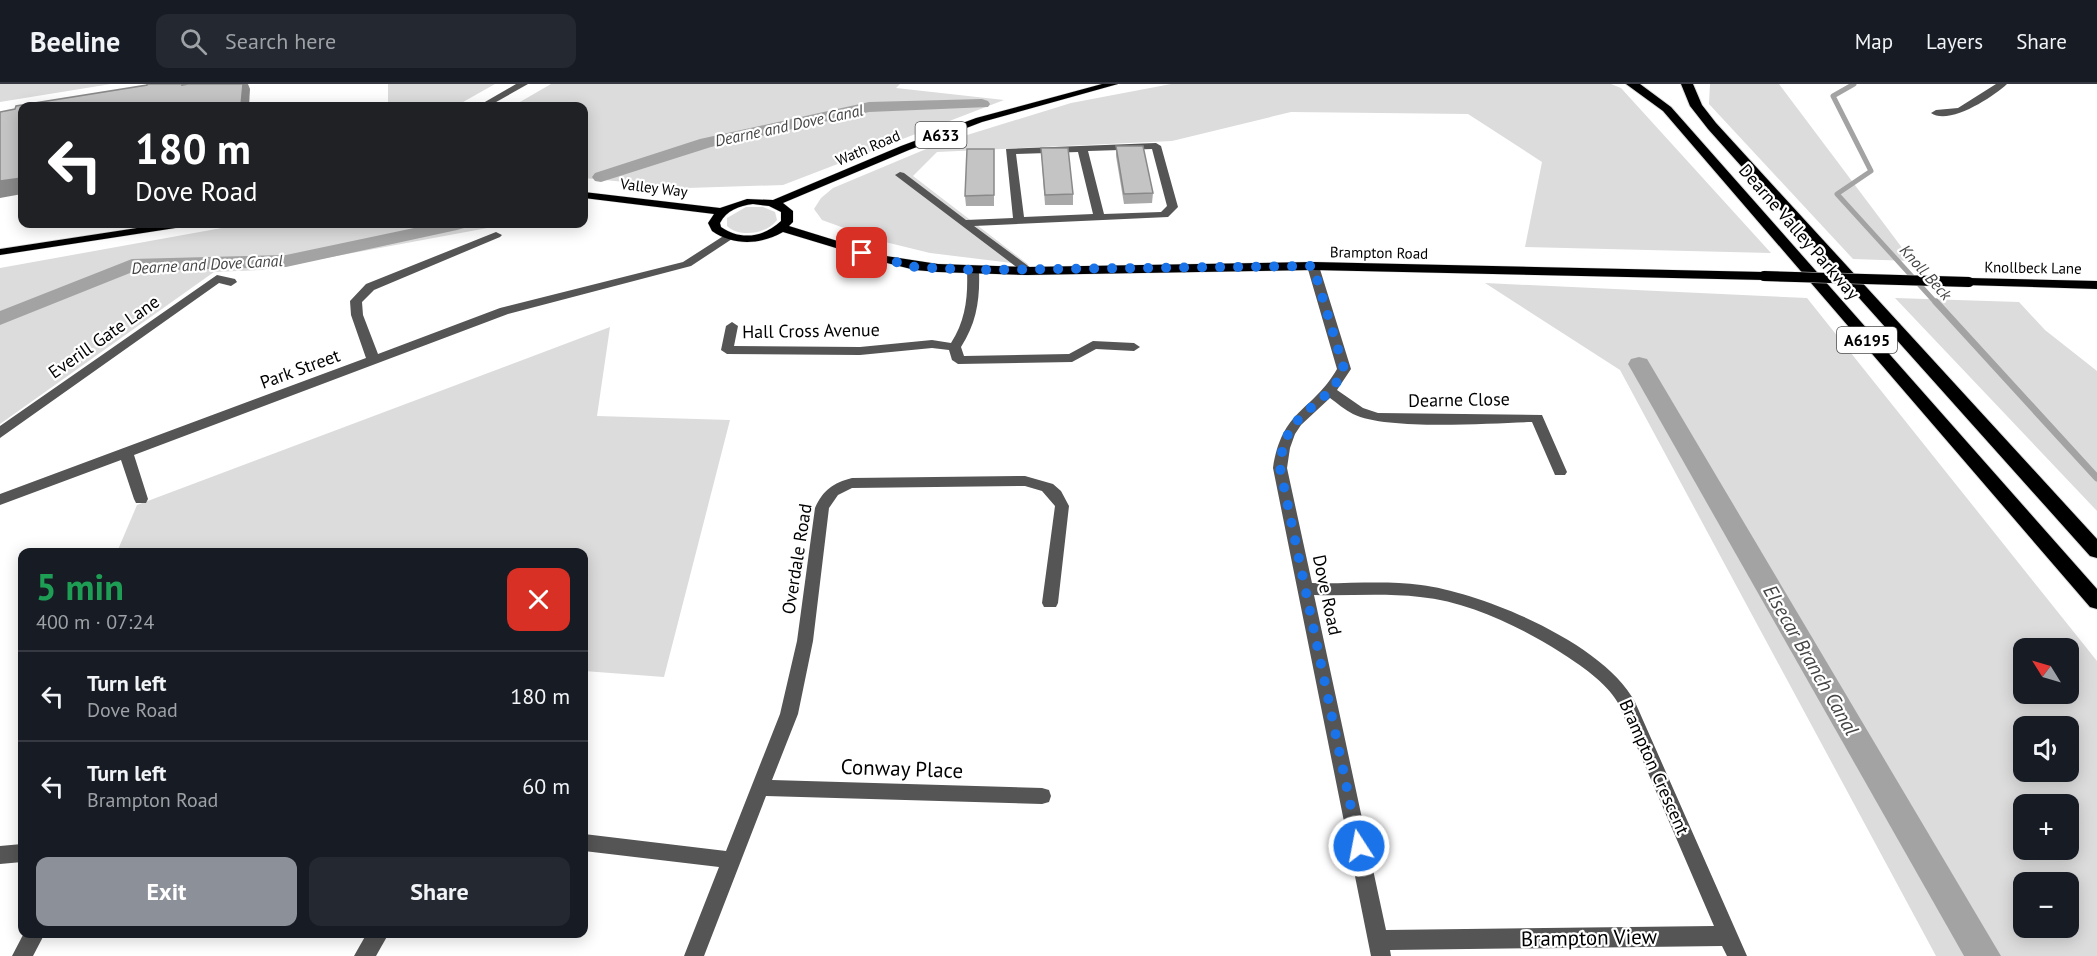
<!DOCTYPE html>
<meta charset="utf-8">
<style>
body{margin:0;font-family:"PT Sans",sans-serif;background:#242831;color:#f1f3f6;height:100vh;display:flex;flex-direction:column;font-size:22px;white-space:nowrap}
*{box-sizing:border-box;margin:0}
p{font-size:20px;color:#9ea1a6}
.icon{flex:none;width:33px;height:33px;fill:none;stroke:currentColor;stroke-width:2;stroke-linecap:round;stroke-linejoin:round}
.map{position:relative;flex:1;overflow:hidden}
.sheet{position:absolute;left:18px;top:464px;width:570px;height:390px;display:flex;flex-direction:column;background:#171b24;border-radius:12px;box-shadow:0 3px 15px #0003}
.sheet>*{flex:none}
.guide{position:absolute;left:18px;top:18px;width:570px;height:126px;border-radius:12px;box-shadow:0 3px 15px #0003;background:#202124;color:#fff;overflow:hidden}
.needle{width:39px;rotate:307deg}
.buttons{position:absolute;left:2013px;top:554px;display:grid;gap:12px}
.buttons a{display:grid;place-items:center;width:66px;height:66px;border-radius:12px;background:#171b24;box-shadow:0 3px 15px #0003;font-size:30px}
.pin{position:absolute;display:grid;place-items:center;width:51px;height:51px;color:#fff;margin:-26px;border-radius:12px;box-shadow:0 3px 9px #0006}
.me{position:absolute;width:66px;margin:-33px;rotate:349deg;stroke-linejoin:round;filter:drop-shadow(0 0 4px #0008)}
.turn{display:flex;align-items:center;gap:21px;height:126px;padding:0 18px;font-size:27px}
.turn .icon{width:78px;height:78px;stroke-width:2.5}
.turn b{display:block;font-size:42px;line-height:51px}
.round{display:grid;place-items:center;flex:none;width:63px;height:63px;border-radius:12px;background:#242831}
.overview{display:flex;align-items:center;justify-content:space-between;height:102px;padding:0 18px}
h1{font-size:36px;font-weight:600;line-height:45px;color:#1e9e55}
.cta{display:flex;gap:12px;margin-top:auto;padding:12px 18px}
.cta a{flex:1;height:69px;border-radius:12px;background:#8c9099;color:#fff;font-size:24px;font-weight:600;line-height:69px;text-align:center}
.cta a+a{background:#242831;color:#f1f3f6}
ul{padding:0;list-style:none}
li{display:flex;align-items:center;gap:18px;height:90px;padding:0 18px;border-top:2px solid #363941}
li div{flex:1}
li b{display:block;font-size:22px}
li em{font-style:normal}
header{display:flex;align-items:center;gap:36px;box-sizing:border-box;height:84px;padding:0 30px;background:#171b24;border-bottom:2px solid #363941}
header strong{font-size:28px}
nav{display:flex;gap:33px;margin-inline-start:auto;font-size:21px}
.search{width:420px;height:54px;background:#242831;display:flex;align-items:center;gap:15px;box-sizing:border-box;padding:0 21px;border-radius:12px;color:#9ea1a6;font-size:22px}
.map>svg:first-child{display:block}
.green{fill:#dcdcdc;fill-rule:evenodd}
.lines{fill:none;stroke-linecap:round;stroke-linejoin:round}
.stream-far1{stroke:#a3a3a3;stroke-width:5}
.stream{stroke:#a3a3a3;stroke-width:7}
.canal{fill:#a3a3a3;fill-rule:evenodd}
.major-casing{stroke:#dbdbdb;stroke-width:1}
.highway-casing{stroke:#dbdbdb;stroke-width:2}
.minor{fill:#555;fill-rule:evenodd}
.major{fill:#000;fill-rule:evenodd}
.highway{fill:#000;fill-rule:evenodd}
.major-bridge-casing{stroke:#dbdbdb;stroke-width:11;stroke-linecap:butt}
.major-bridge{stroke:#000;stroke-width:10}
.wall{fill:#a9a9a9}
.shaded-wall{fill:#898989}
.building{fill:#c4c4c4;stroke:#898989;stroke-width:1.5}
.route{stroke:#1a73e8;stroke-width:10;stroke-dasharray:0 18}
.labels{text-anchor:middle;stroke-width:4.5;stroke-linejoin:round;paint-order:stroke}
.far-street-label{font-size:15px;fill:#000;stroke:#fff}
.far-water-label{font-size:16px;font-style:italic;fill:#444;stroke:#fff}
.shield{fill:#fff;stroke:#4c4c4c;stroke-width:1.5}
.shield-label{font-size:16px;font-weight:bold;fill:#000}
.street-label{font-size:18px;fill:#000;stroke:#fff}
.water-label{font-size:20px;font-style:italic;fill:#444;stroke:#fff}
.near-street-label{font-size:21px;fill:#000;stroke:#fff}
</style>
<header>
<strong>Beeline</strong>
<div class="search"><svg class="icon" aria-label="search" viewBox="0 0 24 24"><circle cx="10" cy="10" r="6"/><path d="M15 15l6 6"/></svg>Search here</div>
<nav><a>Map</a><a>Layers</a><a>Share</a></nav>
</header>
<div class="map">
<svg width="2097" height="872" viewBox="0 0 2097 872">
<rect width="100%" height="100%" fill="#fff"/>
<!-- green -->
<g class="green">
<polygon points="0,0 111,0 0,18"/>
<polygon points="388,0 495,0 456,22 388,22"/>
<polygon points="551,0 900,0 896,4 1004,16 783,101 687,104 584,94 584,22 513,22"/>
<polygon points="1171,0 1611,0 1621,4 1771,169 1525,163 1542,78 1468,30 1291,28 1172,57 937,68 913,92 1029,181 930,169 877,156 822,136 814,125 821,114 833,104 938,60 1071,19"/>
<polygon points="1710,0 1779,0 1912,177 1853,175 1709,20"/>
<path d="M746 123H763L775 128 777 136C767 150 740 154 727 142V134Z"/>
<polygon points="244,140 509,140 261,186 214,188 0,340 0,184"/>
<path d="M1485 199 1807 214 2097 577V872H1936L1620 286ZM2024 564H2068V609H2024ZM2024 642H2068V687H2024ZM2024 720H2068V765H2024ZM2024 798H2068V843H2024Z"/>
<polygon points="1895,214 2019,218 2045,246 2097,287 2097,427"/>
<polygon points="610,243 597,332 730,336 664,593 584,587 584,468 117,468 137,421"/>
</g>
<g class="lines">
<!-- stream-far1 -->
<polyline class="stream-far1" points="1854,0 1833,12 1871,87 1837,110 1937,220"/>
<!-- stream -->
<polyline class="stream" points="1936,218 2097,394"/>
<!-- canal -->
<g class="canal">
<polygon points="982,15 988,17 990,20 988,23 869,28 711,63 601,98 595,97 592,93 595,89 700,55 869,18"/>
<polygon points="433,140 467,140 464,144 457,146 286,183 135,187 0,241 0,227 132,175 286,171"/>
<polygon points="1639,273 1647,275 1650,280 2001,872 1964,872 1628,280 1631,275"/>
</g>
<!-- major casing -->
<g class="major-casing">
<g id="major">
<path d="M1102 0H1118L982 38 909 66 783 119 793 127V138L789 142 886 172 938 180 1027 183 1313 178 1764 188 1770 192 1764 196 1313 186 1027 191 938 188 915 186 879 177 783 148C760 161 734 162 712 147L708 139 714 130 584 114V108L720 124 747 115 773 116 901 62 976 34ZM753 120 769 122 781 128V137C764 153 741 157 721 143L720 139C727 126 739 122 753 120Z"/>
<polygon points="163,140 188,140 182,143 0,171 0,165"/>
<polygon points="1969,194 2097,197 2097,205 1965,201 1963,198"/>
</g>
</g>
<!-- highway casing -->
<g class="highway-casing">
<g id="highway">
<polygon points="1626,0 1640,0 1671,23 2097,505 2097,525 2090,523 1663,27"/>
<polygon points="1681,0 1693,0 1702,21 1716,39 2097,455 2097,474 2090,472 1708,45 1690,22"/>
</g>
</g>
<!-- minor -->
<g class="minor">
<polygon points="516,0 528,0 489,22 478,22"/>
<path d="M1996 0H2007C1993 13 1949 42 1931 29L1936 26 1958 24Z"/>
<path d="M1156 59 1161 62 1178 123 1168 133 974 142 1031 184V190L1027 191 895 91 900 88 904 89 966 136 1013 134 1006 65ZM1152 65 1167 122 1161 128 1104 130 1088 67ZM1078 68 1093 130 1024 133 1016 70Z"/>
<polygon points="496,148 502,151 500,153 374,206 362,218 363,231 378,270 500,224 683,178 725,151 733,151 735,153 691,182 508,230 134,371 148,415 146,419 136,419 134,415 121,376 0,421 0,410 366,274 351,231 350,217 366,200"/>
<path d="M1313 178 1319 182 1351 285 1337 306 1363 324 1378 329 1542 331 1567 388 1565 391H1555L1532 338C1490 339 1388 347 1353 330 1345 326 1337 319 1330 314L1301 341 1295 350 1290 364 1287 384 1312 499C1348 500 1385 496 1421 501 1484 509 1605 560 1635 618L1747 872H1727L1722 862 1390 866 1391 872H1371L1273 384C1282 325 1312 328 1337 285L1307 182ZM1314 511C1349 512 1385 509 1420 513 1470 518 1518 542 1560 568 1580 581 1606 598 1618 619L1714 842 1386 846Z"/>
<path d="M973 182 979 186C980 215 977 238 961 263L964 272 1069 270 1093 257 1134 259 1140 263 1134 267 1096 265 1072 278 958 280 952 276 949 266 932 264 860 271 727 270 721 266 726 242 732 238 738 242 734 262 860 263 932 256 951 259C966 236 968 212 967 186Z"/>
<polygon points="217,191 235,195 237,198 231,202 219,199 0,354 0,342"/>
<path d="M1025 392 1053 400 1061 407 1069 422 1058 519 1056 523H1044L1042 519 1055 422 1042 407 1025 402 852 404 838 411 829 424 813 557 798 630 772 696 1042 704 1049 706 1051 712 1049 718 1042 720 766 712 704 872H684L719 783 584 767V750L726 767 780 630 797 557 815 424C823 406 833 399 852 394Z"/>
<polygon points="22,760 22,778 0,780 0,762"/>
<polygon points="24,849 45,849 33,872 12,872"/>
<polygon points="367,849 389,849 376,872 354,872"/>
</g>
<!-- major -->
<use href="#major" class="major"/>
<!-- highway -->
<use href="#highway" class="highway"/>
<!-- major-bridge casing -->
<g class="major-bridge-casing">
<polyline id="major-bridge" points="1764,192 1969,198"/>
</g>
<!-- major-bridge -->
<use href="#major-bridge" class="major-bridge"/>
</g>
<!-- wall -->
<g class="wall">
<polygon points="1116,62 1153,109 1152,119 1124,120 1116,72"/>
<polygon points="1041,64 1073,110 1073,121 1045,121"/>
<polygon points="994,65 994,122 966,122 965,112"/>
</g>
<!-- shaded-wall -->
<g class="shaded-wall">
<polygon points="243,0 248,0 250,5 249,22 230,22"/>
<polygon points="22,94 22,110 0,114 0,97"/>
</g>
<!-- building -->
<g class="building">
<polygon points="147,0 182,0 182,1 188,0 243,0 241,21 230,22 22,22 22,94 0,97 0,28 15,25 16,22 147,1"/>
<polygon points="1116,62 1143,62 1153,109 1124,110"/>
<polygon points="1041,64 1068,64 1073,110 1045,111"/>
<polygon points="967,65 994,65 994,111 965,112"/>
</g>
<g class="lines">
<!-- route -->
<path class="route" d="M862 169 915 183 973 186 1313 182 1344 285C1325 328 1283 324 1280 384L1359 762"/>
</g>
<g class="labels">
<!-- far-street labels -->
<g class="far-street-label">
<text transform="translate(868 64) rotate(-23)" y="5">Wath Road</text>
<text transform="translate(654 104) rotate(7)" y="5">Valley Way</text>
<text transform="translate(1379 169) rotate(1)" y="5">Brampton Road</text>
<text transform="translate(2033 184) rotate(1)" y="5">Knollbeck Lane</text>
</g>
<!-- far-water labels -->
<g class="far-water-label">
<text transform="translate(789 41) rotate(-12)" y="6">Dearne and Dove Canal</text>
<text transform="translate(207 180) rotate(-3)" y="6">Dearne and Dove Canal</text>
<text transform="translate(1926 188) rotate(48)" y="6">Knoll Beck</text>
</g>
<!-- shield labels -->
<g class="shield">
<rect x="915.5" y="38" width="51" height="26" rx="4.5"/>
<rect x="1837" y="243" width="60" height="26" rx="4.5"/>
</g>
<g class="shield-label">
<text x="941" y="57">A633</text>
<text x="1867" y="262">A6195</text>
</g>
<!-- street labels -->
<g class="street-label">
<text transform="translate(1799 148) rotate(49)" y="6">Dearne Valley Parkway</text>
<text transform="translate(811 247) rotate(-1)" y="6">Hall Cross Avenue</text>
<text transform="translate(104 253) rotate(-35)" y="6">Everill Gate Lane</text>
<text transform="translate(300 285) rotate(-20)" y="6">Park Street</text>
<text transform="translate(1459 316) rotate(-1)" y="6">Dearne Close</text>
<text transform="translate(797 475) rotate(-81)" y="6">Overdale Road</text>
<text transform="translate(1327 511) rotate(78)" y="6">Dove Road</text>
<text transform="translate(1654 683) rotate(66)" y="6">Brampton Crescent</text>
</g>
<!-- water labels -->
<g class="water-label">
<text transform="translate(1811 576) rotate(60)" y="7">Elsecar Branch Canal</text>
</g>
<!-- near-street labels -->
<g class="near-street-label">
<text transform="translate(902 685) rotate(2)" y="7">Conway Place</text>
<text transform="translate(1589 854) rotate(-1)" y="7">Brampton View</text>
</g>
</g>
</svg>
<div class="buttons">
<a><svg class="needle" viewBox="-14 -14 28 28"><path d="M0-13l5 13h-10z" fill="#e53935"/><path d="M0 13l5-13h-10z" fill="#9ea1a6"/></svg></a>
<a><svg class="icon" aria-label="sound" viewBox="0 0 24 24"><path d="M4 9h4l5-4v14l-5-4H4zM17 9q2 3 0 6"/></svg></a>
<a>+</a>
<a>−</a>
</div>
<div class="pin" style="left:862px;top:169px;background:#d93025"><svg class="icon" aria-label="arrive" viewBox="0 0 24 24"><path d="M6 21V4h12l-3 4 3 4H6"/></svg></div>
<svg class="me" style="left:1359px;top:762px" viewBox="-20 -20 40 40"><circle r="17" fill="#1a73e8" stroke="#fff" stroke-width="3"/><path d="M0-11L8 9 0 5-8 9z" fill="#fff"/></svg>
<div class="guide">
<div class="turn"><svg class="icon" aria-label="left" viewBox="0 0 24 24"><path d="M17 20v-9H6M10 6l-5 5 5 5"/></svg><div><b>180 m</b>Dove Road</div></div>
</div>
<section class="sheet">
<div class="overview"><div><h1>5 min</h1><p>400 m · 07:24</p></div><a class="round" style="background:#d93025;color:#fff"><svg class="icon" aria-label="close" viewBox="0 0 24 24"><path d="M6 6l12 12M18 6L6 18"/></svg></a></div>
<ul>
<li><svg class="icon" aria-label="left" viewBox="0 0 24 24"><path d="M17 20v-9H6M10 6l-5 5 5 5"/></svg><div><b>Turn left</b><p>Dove Road</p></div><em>180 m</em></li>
<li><svg class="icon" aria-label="left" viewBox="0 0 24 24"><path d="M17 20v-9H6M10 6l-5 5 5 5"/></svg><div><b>Turn left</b><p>Brampton Road</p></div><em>60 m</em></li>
</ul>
<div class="cta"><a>Exit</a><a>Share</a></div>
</section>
</div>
